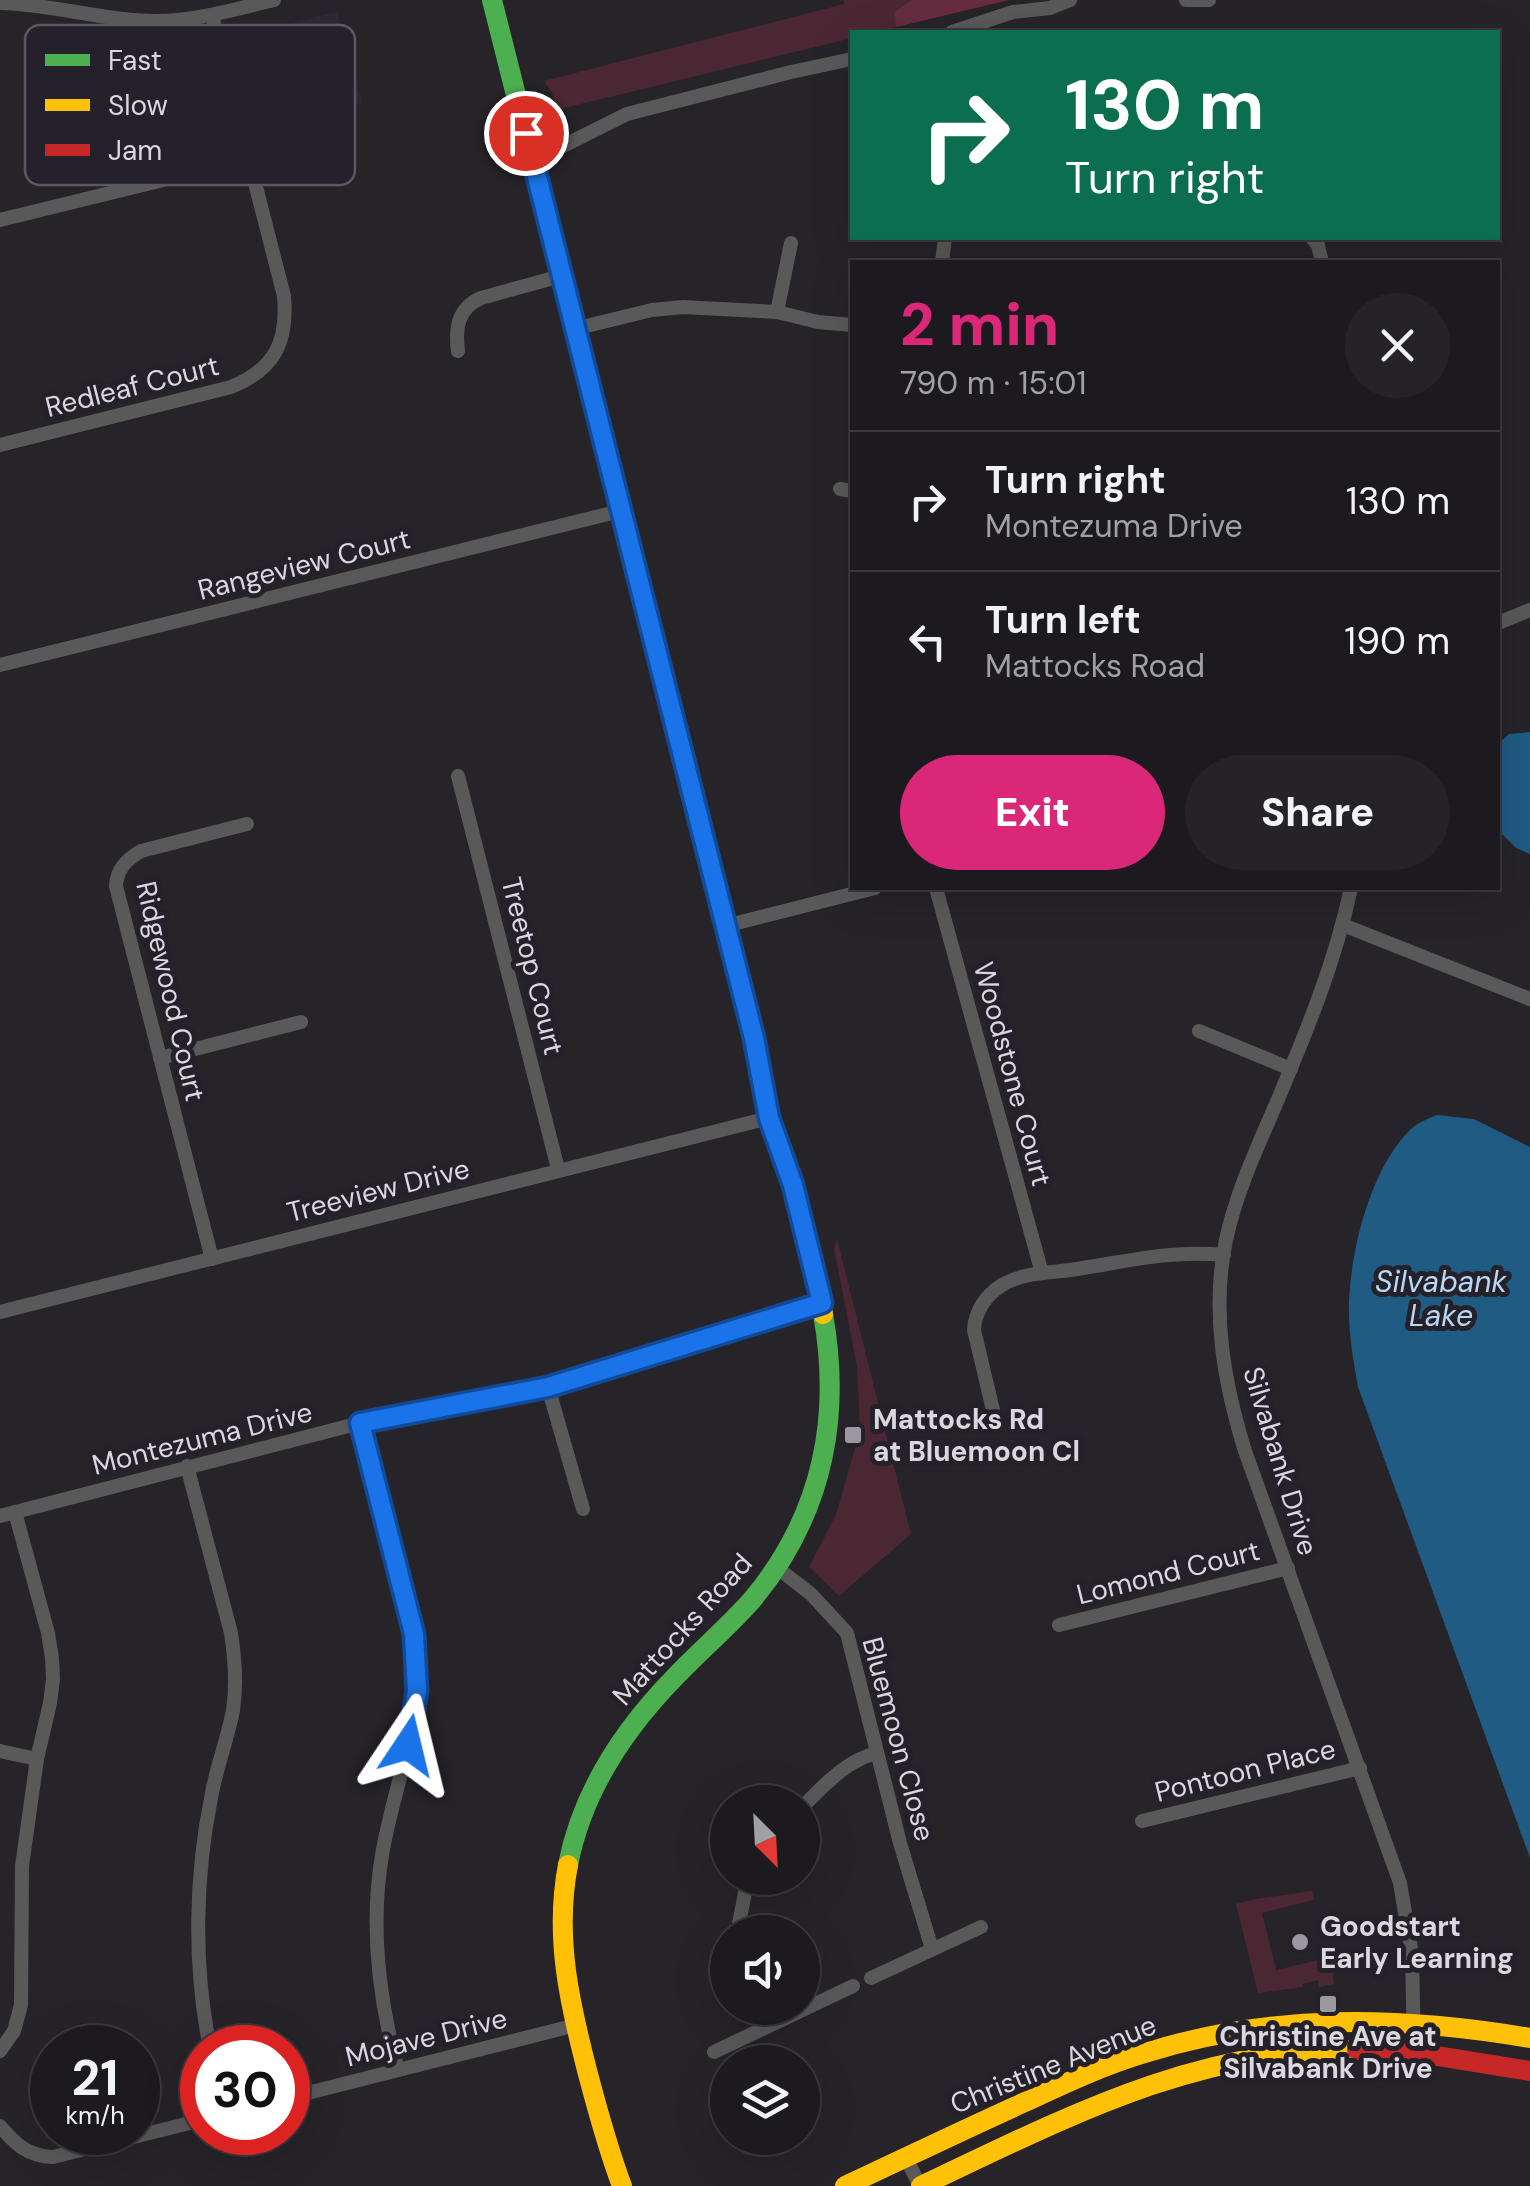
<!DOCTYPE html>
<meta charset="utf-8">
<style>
body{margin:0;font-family:"DM Sans",sans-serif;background:#252328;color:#f1f3f6;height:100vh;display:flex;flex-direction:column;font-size:38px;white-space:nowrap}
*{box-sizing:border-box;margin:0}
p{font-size:32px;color:#a0a1a4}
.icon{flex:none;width:55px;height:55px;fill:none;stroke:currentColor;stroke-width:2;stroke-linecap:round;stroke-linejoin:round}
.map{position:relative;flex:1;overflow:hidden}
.drawer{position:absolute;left:850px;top:260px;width:650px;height:630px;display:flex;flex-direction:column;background:#1c1a1f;border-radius:0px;box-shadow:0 10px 40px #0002,0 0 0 2px #3a383d}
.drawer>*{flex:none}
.hud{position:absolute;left:850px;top:30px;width:650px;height:210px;border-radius:0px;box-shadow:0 10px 40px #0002,0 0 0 2px #3a383d;background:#0b6e4f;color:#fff;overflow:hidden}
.needle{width:65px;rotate:156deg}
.buttons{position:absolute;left:710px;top:1785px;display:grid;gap:20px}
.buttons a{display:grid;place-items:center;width:110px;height:110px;border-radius:50%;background:#1c1a1f;box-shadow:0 10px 40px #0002,0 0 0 2px #3a383d;font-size:50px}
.speed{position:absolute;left:30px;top:2025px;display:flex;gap:20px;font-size:50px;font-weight:700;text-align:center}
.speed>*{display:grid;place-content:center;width:130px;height:130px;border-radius:50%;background:#1c1a1f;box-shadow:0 10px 40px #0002,0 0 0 2px #3a383d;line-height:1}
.speed small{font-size:25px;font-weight:400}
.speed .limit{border:15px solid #d22;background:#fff;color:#111}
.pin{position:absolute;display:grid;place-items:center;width:85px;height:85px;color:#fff;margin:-42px;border:5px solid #fff;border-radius:50%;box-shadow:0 2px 10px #0007}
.me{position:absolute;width:110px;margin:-55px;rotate:10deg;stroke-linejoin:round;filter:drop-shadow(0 0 8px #0008)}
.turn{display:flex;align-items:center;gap:35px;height:210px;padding:0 50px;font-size:45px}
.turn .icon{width:130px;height:130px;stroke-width:2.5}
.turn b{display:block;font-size:70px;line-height:85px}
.round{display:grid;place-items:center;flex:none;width:105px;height:105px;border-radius:52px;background:#252328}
.overview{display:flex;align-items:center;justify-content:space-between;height:170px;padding:0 50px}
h1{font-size:60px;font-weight:800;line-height:75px;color:#db2777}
.primary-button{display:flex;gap:20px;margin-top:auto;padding:20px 50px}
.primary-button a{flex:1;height:115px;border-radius:60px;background:#db2777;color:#fff;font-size:40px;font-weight:800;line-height:115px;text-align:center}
.primary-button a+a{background:#252328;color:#f1f3f6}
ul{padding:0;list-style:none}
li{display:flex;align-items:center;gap:30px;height:140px;padding:0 50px;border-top:2px solid #3a383d}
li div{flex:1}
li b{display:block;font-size:38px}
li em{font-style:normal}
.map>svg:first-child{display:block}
.built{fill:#2d2736}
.green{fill:#4b2733}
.forest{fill:#662d40}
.water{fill:#1f5b83}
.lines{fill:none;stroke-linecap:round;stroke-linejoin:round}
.street{stroke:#5a595a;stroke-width:14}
.fast{stroke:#4caf50;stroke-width:20}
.slow{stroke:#ffc107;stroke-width:20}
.jam{stroke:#c62828;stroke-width:20}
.route-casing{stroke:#114b97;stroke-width:25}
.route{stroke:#1a73e8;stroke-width:18}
.poi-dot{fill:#9b989f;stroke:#25212b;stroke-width:4}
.labels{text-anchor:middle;stroke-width:10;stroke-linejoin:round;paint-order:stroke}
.street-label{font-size:28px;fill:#dad7de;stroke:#25212b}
.poi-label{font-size:28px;font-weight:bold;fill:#dad7de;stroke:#25212b;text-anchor:start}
.water-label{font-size:30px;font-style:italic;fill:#b8d8f3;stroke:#25212b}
.key{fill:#25212b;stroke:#5b5861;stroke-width:2.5}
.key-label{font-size:28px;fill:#dad7de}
</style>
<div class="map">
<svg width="1530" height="2186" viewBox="0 0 1530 2186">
<rect width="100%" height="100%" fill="#262329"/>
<!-- built -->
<polygon class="built" points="337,12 362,103 278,125 253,42 269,29"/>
<!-- green -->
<g class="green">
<polygon points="844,0 1009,0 875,32 852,32 852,38 556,110 552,93 544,81 844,4"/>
<polygon points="837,1239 911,1534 839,1596 809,1567 836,1515 860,1430 857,1366 834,1249"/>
<polygon points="1312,1891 1314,1900 1262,1913 1276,1970 1331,1957 1334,1984 1319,1987 1318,1980 1302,1984 1303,1987 1258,1993 1236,1904 1255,1899"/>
</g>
<!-- forest -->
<polygon class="forest" points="912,0 1009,0 896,27 895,12"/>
<!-- water -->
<g class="water">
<polygon points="1530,732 1530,854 1516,848 1498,830 1498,744 1509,734"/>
<path d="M1437 1115 1474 1119 1530 1147V1858L1358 1387C1353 1359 1348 1330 1349 1302 1351 1248 1371 1168 1410 1130 1417 1123 1427 1119 1437 1115Z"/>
</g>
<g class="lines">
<!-- street -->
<g class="street">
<polyline points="1186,0 1209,0"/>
<path d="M0 3C53 4 104 21 157 21 196 21 236 9 274 0"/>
<polyline points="952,32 1013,12 1050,8 1070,0"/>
<polyline points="532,156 565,145 627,114 791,72 852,59"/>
<polyline points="0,220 249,159"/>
<polyline points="1312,238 1318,245 1322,262"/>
<polyline points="942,262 945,238"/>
<polyline points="777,312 791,243"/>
<polyline points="574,329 652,310 683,307 777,312 818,322 852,325"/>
<path d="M458 351C455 328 458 308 481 298L561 276"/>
<path d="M0 445 231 387C275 369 288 342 284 296L212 15"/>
<polyline points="840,489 852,491"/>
<polyline points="1498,623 1530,610"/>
<polyline points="0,665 620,511"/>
<polyline points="458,776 558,1169"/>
<polyline points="936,888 1042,1273"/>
<path d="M1351 888C1335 963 1306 1033 1276 1104 1257 1148 1236 1193 1226 1240 1211 1311 1224 1383 1245 1451L1400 1883 1412 1954 1414 2052"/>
<polyline points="1343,925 1530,999"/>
<polyline points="725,926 875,888"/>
<polyline points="1199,1031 1291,1069"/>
<polyline points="160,1058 301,1022"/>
<path d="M212 1259 116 886C117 869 126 860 141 851L247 824"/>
<polyline points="0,1312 769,1118"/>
<polyline points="548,1387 583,1509"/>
<path d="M993 1410 974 1330C975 1311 986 1295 1002 1285 1023 1272 1053 1273 1077 1269 1129 1261 1171 1250 1224 1255"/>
<path d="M360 1423 414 1633C416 1654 419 1675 417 1695 411 1749 391 1801 382 1855 370 1926 379 2000 398 2070"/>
<path d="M187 1466 231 1633C235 1659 237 1684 233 1710 228 1738 217 1765 212 1793 195 1875 193 1965 210 2048"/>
<polyline points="0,1516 360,1423 548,1387 822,1303"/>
<polyline points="776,1567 811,1594 847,1633 900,1843 932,1949"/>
<polyline points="1059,1625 1288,1568"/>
<polyline points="0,1751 37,1759"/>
<path d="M802 1807C825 1785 844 1762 876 1753"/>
<polyline points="1142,1821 1360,1768"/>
<polyline points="741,1932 739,1923 748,1878"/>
<polyline points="871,1978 981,1927"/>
<polyline points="762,2008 768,2025"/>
<polyline points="0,2051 14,2031 21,2005 22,1866 37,1759 50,1703 53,1679 52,1658 48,1633 15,1512"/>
<polyline points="714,2052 853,1986"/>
<polyline points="288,2098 576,2025"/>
<path d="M0 2126C16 2145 28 2156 53 2157L202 2120"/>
<polyline points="906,2158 920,2186"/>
</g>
<!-- fast -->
<g class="fast">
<polyline points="492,0 673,717"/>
<path d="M568 1865C582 1792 624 1729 676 1676 701 1650 728 1627 752 1600 822 1516 842 1420 823 1314"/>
</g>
<!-- slow -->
<g class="slow">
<polyline points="673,717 754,1038 770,1120 795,1194 823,1314"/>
<path d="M568 1865C554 1937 570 2005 588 2074 598 2112 608 2149 622 2186"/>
<path d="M845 2186C905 2158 965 2129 1025 2102 1064 2084 1104 2065 1145 2053 1272 2013 1400 2016 1530 2038"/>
<path d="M921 2186C1061 2120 1197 2047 1357 2050"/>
</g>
<!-- jam -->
<polyline class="jam" points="1357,2050 1431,2055 1530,2071"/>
</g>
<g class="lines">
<!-- route casing -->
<g class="route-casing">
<polyline id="route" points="408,1745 417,1691 414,1634 360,1423 548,1387 822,1303 793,1185 769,1118 754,1038 526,133"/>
</g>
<!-- route -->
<use href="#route" class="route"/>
</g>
<!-- markers -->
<g class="poi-dot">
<rect x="843" y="1425" width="20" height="20" rx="5"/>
<circle cx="1300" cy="1942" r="10"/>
<rect x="1318" y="1994" width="20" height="20" rx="5"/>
</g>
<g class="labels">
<!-- street labels -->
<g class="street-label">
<text transform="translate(132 386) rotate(-14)" y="10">Redleaf Court</text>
<text transform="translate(304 564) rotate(-14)" y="10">Rangeview Court</text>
<text transform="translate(533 966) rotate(76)" y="10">Treetop Court</text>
<text transform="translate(171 991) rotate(77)" y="10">Ridgewood Court</text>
<text transform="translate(1013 1074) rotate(75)" y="10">Woodstone Court</text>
<text transform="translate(378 1190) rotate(-14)" y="10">Treeview Drive</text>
<text transform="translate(202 1438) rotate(-14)" y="10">Montezuma Drive</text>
<text transform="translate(1281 1461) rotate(73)" y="10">Silvabank Drive</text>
<text transform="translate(1168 1572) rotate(-14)" y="10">Lomond Court</text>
<text transform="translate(682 1629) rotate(-48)" y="10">Mattocks Road</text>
<text transform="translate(899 1739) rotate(75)" y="10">Bluemoon Close</text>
<text transform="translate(1245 1770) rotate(-14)" y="10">Pontoon Place</text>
<text transform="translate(426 2037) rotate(-14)" y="10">Mojave Drive</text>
<text transform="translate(1053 2064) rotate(-22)" y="10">Christine Avenue</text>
</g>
<!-- poi labels -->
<g class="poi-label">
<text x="873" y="1429">Mattocks Rd<tspan x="873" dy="32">at Bluemoon Cl</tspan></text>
<text x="1320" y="1936">Goodstart<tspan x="1320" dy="32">Early Learning</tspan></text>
<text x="1328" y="2046" text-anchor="middle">Christine Ave at<tspan x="1328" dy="32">Silvabank Drive</tspan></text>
</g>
<!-- water labels -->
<g class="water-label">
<text x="1441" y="1292">Silvabank<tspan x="1441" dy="34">Lake</tspan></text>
</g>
</g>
<!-- legend -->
<rect x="25" y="25" width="330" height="160" rx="15" class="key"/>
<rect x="45" y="54" width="45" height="12" fill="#4caf50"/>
<rect x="45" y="99" width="45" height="12" fill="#ffc107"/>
<rect x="45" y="144" width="45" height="12" fill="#c62828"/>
<g class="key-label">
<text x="108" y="70">Fast</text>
<text x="108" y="115">Slow</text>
<text x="108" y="160">Jam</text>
</g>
</svg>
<div class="buttons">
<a><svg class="needle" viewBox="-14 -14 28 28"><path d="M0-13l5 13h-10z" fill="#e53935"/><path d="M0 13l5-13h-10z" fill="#a0a1a4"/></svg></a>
<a><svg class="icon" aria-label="sound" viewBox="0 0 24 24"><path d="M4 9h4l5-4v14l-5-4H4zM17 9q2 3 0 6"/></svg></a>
<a><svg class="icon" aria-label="layers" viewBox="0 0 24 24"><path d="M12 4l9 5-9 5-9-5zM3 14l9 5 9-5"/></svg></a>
</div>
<div class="speed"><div>21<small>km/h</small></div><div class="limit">30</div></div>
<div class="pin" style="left:526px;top:133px;background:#d93025"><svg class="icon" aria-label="arrive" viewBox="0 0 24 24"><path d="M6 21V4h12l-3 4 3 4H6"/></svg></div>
<svg class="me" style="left:408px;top:1745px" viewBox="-20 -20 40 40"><path d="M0-17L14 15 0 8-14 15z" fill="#1a73e8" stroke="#fff" stroke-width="4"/></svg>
<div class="hud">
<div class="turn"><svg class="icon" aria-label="right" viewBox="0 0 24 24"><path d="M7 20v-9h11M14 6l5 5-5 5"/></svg><div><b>130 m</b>Turn right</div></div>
</div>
<section class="drawer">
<div class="overview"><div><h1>2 min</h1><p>790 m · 15:01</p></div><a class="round"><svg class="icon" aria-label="close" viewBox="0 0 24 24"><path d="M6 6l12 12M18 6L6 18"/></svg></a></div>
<ul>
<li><svg class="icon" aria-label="right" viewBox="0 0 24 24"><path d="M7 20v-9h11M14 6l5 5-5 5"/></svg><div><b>Turn right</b><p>Montezuma Drive</p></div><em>130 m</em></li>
<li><svg class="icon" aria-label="left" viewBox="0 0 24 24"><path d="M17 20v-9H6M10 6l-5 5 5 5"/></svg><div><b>Turn left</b><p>Mattocks Road</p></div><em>190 m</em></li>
</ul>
<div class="primary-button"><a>Exit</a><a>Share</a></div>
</section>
</div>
